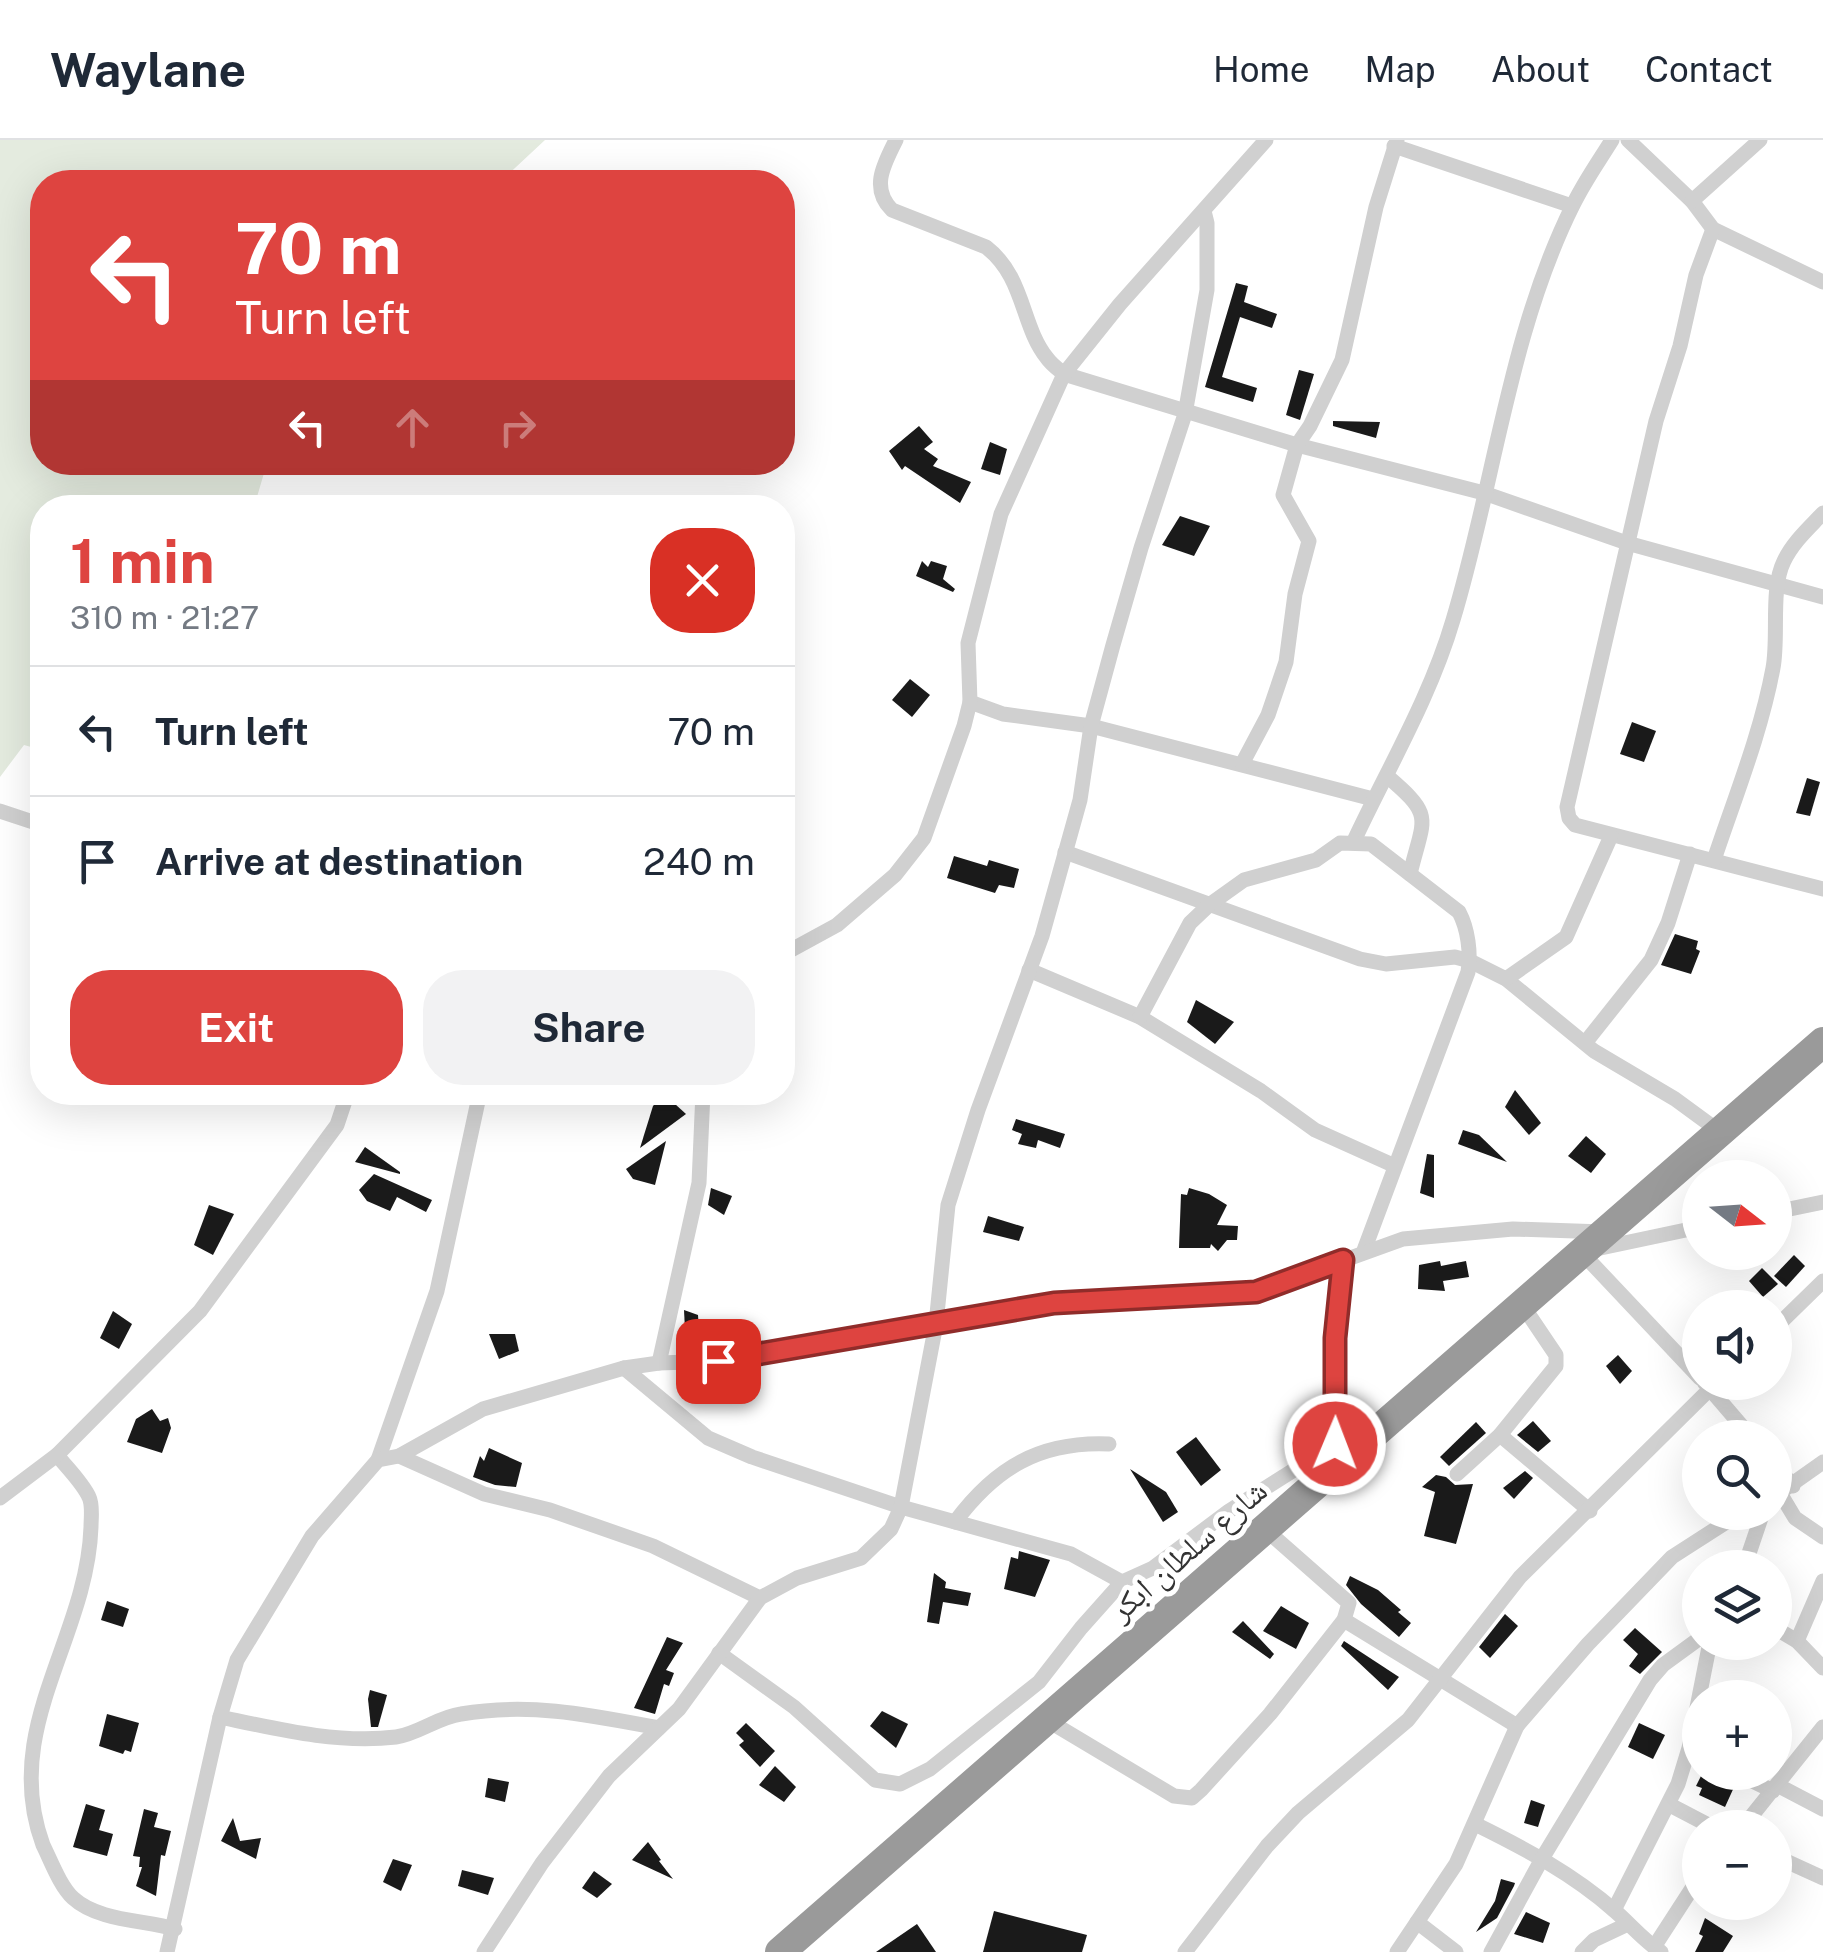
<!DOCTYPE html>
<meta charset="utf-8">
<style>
body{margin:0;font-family:"Public Sans","Noto Naskh Arabic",sans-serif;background:#f2f2f3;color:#1f2937;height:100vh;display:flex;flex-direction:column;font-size:38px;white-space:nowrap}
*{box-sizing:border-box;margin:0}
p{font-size:32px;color:#747a83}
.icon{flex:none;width:55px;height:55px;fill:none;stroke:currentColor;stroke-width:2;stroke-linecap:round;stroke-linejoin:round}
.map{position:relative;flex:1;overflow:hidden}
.sheet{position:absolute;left:30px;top:355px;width:765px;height:610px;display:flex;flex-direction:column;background:#fff;border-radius:40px;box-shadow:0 10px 40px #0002}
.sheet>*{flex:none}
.hud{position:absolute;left:30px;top:30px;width:765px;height:305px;border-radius:40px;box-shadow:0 10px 40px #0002;background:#de4440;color:#fff;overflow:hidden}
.needle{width:65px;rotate:107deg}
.controls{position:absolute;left:1682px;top:1020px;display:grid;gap:20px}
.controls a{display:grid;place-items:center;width:110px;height:110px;border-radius:50%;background:#fff;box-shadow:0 10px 40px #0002;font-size:50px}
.pin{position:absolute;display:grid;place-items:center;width:85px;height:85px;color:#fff;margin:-42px;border-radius:20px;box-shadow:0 5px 15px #0006}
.me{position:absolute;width:110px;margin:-55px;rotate:1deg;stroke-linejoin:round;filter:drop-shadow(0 0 8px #0008)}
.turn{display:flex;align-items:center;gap:35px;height:210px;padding:0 40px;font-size:45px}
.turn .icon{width:130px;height:130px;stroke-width:2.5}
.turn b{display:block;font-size:70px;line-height:85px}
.lanes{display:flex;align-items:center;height:95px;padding:0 40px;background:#0003;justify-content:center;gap:50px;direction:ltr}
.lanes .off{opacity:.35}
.round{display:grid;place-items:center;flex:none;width:105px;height:105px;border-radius:40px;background:#f2f2f3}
.summary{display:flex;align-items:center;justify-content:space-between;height:170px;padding:0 40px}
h1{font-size:60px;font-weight:700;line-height:75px;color:#de4440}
.cta{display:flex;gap:20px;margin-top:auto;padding:20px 40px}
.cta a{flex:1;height:115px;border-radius:40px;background:#de4440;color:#fff;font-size:40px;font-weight:700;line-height:115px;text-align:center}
.cta a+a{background:#f2f2f3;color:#1f2937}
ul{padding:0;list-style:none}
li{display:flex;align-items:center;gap:30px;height:130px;padding:0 40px;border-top:2px solid #e0e1e3}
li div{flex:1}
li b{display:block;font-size:38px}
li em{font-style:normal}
header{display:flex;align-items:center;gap:60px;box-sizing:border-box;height:140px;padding:0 50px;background:#fff;border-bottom:2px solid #e0e1e3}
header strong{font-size:48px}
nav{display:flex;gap:55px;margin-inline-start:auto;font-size:35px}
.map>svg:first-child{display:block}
.green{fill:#e4ebdf}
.building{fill:#1a1a1a}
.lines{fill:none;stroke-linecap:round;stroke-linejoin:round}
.street{stroke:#d0d0d0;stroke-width:15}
.highway{stroke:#9a9a9a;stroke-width:30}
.route-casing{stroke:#902c2a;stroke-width:25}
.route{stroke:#de4440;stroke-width:18}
.labels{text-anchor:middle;stroke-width:10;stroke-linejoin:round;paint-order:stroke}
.street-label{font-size:32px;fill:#333;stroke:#fff}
</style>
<header>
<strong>Waylane</strong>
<nav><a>Home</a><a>Map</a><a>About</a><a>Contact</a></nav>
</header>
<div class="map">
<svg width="1823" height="1812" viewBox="0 0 1823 1812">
<rect width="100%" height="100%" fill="#fff"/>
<!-- green -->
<polygon class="green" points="0,0 545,0 500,42 42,42 42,322 267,323 254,367 42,368 42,610 24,605 0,637"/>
<!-- building -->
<g class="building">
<polygon points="1236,143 1248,146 1244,162 1277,174 1272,188 1240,177 1222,237 1257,248 1253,262 1205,247"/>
<polygon points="1299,230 1314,234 1300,280 1286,275"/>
<polygon points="1333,281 1380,282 1376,298 1333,286"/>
<polygon points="919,286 933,302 924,309 938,319 933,326 971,342 960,363 905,326 902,330 889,311"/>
<polygon points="990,302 1007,309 1000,335 981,329"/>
<polygon points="1180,376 1210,386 1194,416 1162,405"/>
<polygon points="922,421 928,427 931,421 947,426 943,439 955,449 953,452 916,436"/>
<polygon points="910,539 930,555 912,577 892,560"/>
<polygon points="1632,582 1656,591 1644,622 1620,614"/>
<polygon points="1807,638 1820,642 1810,676 1796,673"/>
<polygon points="954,716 987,726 989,720 1019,729 1014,748 999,745 995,753 947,738"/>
<polygon points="1675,794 1698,801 1696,809 1700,811 1691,834 1661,825"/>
<polygon points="1196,860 1234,882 1215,904 1187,882"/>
<polygon points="1515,950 1541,983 1529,995 1505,967"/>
<polygon points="664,954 686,974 640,1008 653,966"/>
<polygon points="1016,979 1065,994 1060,1008 1038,1000 1036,1008 1018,1004 1022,994 1012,990"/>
<polygon points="1463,990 1479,995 1507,1022 1458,1004"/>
<polygon points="1586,996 1606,1014 1591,1033 1568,1016"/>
<polygon points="666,1001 655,1045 633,1039 626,1029"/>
<polygon points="365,1007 400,1032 400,1034 355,1022"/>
<polygon points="1427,1014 1434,1015 1434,1058 1420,1053"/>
<polygon points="374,1034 432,1060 426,1072 397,1057 390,1071 367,1061 359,1050"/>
<polygon points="711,1048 732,1056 724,1075 708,1065"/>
<polygon points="1189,1048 1209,1054 1227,1065 1217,1085 1238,1086 1237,1100 1227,1100 1218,1111 1211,1104 1210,1108 1179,1108 1181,1054 1187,1055"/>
<polygon points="209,1065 234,1074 213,1115 194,1105"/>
<polygon points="988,1076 1024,1087 1019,1101 983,1092"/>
<polygon points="1794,1115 1805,1126 1786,1147 1774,1136"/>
<polygon points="1440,1121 1441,1126 1466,1121 1469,1137 1443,1141 1445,1151 1418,1149 1419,1125"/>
<polygon points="1762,1128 1778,1144 1763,1157 1749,1141"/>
<polygon points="684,1170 698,1175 700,1208 686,1209"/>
<polygon points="113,1171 132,1184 119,1209 100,1198"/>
<polygon points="489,1194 515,1194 519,1211 499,1219"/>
<polygon points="1618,1215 1632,1231 1620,1244 1606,1226"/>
<polygon points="152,1269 160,1281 168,1278 171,1288 162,1313 127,1302 136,1279"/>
<polygon points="1533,1281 1551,1301 1538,1312 1517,1295"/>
<polygon points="1476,1282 1486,1293 1449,1326 1440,1317"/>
<polygon points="1196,1297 1221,1330 1201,1346 1176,1312"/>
<polygon points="489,1308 522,1323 516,1347 495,1345 473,1337 480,1316 484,1321"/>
<polygon points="1130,1329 1166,1352 1178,1372 1163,1382"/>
<polygon points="1525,1331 1533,1338 1514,1359 1503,1348"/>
<polygon points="1436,1335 1446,1337 1455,1345 1473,1344 1456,1404 1424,1396 1435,1352 1422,1347"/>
<polygon points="1019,1411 1050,1420 1035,1457 1004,1449 1011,1417 1018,1419"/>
<polygon points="934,1433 946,1442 945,1448 971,1453 968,1466 943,1462 939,1484 927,1482"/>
<polygon points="1350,1436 1378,1450 1401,1470 1398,1472 1411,1483 1399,1497 1361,1464 1346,1445"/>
<polygon points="107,1461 129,1469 123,1487 101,1480"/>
<polygon points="1281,1466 1309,1483 1296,1509 1263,1491"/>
<polygon points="1505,1474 1518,1486 1490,1518 1479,1507"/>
<polygon points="1243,1481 1274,1514 1270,1519 1232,1492"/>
<polygon points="1635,1488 1662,1512 1640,1534 1629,1526 1638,1514 1623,1500"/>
<polygon points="667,1497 683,1503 666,1530 674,1533 669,1546 664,1544 655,1574 634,1568"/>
<polygon points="1344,1501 1399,1537 1388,1550 1341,1506"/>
<polygon points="370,1550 387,1555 378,1587 371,1587 368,1559"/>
<polygon points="882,1571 908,1584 896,1608 870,1586"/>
<polygon points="107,1574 139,1583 131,1612 125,1610 123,1614 99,1606"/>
<polygon points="746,1583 775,1611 760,1627 739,1605 744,1601 736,1593"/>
<polygon points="1639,1583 1665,1595 1653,1619 1628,1607"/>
<polygon points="775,1626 796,1647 784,1662 759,1645"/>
<polygon points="1703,1632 1711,1632 1735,1645 1725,1667 1699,1655 1702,1648 1696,1646"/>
<polygon points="488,1638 509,1642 505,1662 485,1657"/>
<polygon points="1531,1660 1545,1665 1538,1687 1524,1683"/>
<polygon points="86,1664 105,1670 99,1690 113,1694 107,1716 73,1707"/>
<polygon points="144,1669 158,1673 154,1687 171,1691 165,1716 161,1715 156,1756 136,1746 142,1727 139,1727 140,1717 133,1716"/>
<polygon points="233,1678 240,1701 261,1698 256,1719 221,1701"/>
<polygon points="648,1702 661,1720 659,1721 673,1739 632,1720"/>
<polygon points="393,1719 412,1725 401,1751 383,1742"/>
<polygon points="462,1730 494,1738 488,1755 458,1746"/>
<polygon points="594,1731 612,1744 597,1758 582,1748"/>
<polygon points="1501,1739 1515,1743 1514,1746 1497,1778 1476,1792 1495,1761"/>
<polygon points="994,1771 1087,1795 1082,1812 983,1812"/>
<polygon points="1526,1772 1550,1783 1543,1803 1514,1794"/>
<polygon points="1705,1778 1733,1796 1723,1812 1695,1812 1703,1796 1699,1794"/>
<polygon points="917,1784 936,1812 876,1812"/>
</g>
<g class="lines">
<!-- street -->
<g class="street">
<path d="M896 0C884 24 870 48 892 70L986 107C1025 137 1021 186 1047 218 1051 224 1058 229 1064 234L1297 305 1484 353 1627 403 1823 457"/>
<polyline points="1628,0 1692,61 1713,89 1823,142"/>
<polyline points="1394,6 1572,66"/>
<polyline points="1692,61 1760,0"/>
<polyline points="1713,89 1696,135 1680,206 1656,281 1567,667 1569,678 1575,685 1823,749"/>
<polyline points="970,562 1003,574 1091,586 1373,659"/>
<polyline points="1242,624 1268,575 1286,522 1295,454 1309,401 1283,355 1297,305 1310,286 1342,220 1376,67 1397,0"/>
<path d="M1387 636C1435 677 1424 676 1410 734"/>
<polyline points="0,671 42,685"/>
<path d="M1354 701C1388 628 1430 558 1453 480 1494 345 1509 193 1573 65 1584 42 1599 21 1612 0"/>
<polyline points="1065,712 1360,819 1386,824 1455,817 1470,821 1506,839 1594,911 1675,959 1720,992"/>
<path d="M1714 720C1735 657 1761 593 1773 528 1779 496 1770 449 1784 421 1793 402 1809 388 1823 373"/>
<polyline points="782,815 837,785 895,735 924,698 964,586 970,562 968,503 1001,374 1064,234 1120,164 1266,0"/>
<polyline points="1029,830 1140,877 1261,951 1315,990 1395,1026"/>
<polyline points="1506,839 1566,797 1611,696"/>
<path d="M1140 877 1190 783 1209 765 1244 740 1316 720 1340 703 1371 704 1459 772C1468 789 1471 813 1468 832L1363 1113"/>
<polyline points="1585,903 1651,820 1668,783 1690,714"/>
<polyline points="1775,1072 1823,1062"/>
<polyline points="1596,1109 1700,1087"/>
<polyline points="1583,1114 1700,1238"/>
<polyline points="1775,1188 1823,1141"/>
<polyline points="659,1223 699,1043 703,952"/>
<polyline points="624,1228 708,1298 752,1317 901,1367 1071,1414 1122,1442"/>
<polyline points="1704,1242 1752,1298"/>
<polyline points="1500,1295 1590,1371"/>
<polyline points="1335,1310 1335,1198 1343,1120"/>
<path d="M57 1315C67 1328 82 1342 89 1357 93 1365 91 1378 91 1387 87 1500 0 1588 43 1705 51 1721 60 1746 73 1758 98 1781 144 1780 175 1789"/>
<polyline points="399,1316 484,1354 550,1370 653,1406 760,1458"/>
<polyline points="378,1320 437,1151 480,952"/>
<polyline points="1775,1324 1793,1346"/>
<polyline points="1457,1334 1500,1295 1556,1226 1556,1215 1523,1166"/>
<polyline points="1780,1353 1795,1378 1823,1397"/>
<polyline points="1775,1356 1823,1322"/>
<polyline points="0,1358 57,1315 200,1171 337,985 348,952"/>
<path d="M955 1382C995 1328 1040 1301 1109 1304"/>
<polyline points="1744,1428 1763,1372"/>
<polyline points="1344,1480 1517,1586"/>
<polyline points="1775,1488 1797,1501 1823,1528"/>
<polyline points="1797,1501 1823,1441"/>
<polyline points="719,1513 794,1567 875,1640 900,1644 930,1629 1039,1542 1081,1488 1122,1442 1153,1428 1229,1371 1335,1304"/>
<path d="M220 1577C277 1589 337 1604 396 1597 418 1594 438 1577 461 1574 530 1562 591 1575 659 1588"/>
<polyline points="1047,1580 1174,1656 1192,1658 1201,1650 1270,1574 1344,1480 1349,1463 1265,1389"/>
<polyline points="1734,1632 1773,1651"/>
<polyline points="1777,1645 1823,1669"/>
<polyline points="1670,1665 1714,1688"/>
<path d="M1475 1684C1524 1708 1573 1734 1615 1771 1631 1785 1643 1800 1661 1812"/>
<polyline points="1742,1688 1823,1587"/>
<polyline points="1775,1716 1823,1738"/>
<polyline points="1614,1770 1678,1644 1689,1608 1710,1502"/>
<polyline points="1417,1782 1456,1812"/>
<polyline points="1654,1807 1700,1736"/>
<polyline points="167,1812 220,1577 237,1520 312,1396 378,1320 399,1316 483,1269 624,1228 659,1223 718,1221 1054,1163 1256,1152 1403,1099 1513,1089 1604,1092"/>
<polyline points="484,1812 542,1723 609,1636 679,1569 760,1458 797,1438 861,1418 891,1389 901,1367 936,1184 948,1065 978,970 1042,796 1080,660 1091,586 1113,505 1141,408 1185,274 1207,150 1207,83 1204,71"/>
<polyline points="1185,1812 1267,1706 1298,1673 1408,1580 1520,1437 1717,1242"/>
<polyline points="1397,1812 1456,1724 1517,1586 1588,1504 1672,1417 1742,1372"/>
<polyline points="1491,1812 1543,1717 1650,1540 1663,1525 1700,1498"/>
<polyline points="1582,1812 1594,1800 1628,1784"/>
</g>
<!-- highway -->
<polyline class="highway" points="780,1812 1823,902"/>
</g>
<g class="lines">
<!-- route casing -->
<g class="route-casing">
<polyline id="route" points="718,1221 1054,1163 1256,1152 1343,1120 1335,1198 1335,1304"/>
</g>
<!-- route -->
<use href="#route" class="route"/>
</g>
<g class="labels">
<!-- street labels -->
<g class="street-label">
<text transform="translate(1188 1410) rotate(-41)" y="11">شارع سلطان ابكر</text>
</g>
</g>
</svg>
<div class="controls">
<a><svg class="needle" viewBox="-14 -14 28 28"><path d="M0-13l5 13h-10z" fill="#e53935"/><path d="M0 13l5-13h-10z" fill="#747a83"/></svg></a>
<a><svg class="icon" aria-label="sound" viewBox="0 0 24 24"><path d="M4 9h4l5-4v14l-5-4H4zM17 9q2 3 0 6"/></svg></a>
<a><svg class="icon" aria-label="search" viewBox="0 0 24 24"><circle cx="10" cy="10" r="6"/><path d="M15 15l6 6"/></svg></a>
<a><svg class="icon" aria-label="layers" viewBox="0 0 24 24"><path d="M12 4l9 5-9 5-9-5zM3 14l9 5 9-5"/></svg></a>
<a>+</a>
<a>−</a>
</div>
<div class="pin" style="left:718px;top:1221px;background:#d93025"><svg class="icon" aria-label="arrive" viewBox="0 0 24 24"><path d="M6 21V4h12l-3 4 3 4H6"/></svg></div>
<svg class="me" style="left:1335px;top:1304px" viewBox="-20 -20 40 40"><circle r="17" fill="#de4440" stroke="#fff" stroke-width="3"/><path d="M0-11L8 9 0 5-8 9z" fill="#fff"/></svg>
<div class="hud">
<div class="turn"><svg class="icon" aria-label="left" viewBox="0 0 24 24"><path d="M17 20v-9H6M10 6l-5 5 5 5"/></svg><div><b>70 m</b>Turn left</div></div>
<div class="lanes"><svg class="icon" aria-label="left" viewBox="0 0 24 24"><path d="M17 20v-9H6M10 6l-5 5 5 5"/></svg><svg class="icon off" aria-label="ahead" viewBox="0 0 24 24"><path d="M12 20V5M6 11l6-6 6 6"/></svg><svg class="icon off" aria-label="right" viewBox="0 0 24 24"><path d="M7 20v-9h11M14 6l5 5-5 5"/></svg></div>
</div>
<section class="sheet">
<div class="summary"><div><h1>1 min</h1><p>310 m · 21:27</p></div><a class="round" style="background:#d93025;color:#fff"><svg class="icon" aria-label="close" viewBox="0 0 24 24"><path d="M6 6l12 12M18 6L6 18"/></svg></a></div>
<ul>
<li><svg class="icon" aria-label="left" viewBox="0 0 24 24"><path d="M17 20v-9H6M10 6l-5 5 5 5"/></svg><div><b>Turn left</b></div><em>70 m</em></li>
<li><svg class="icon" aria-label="arrive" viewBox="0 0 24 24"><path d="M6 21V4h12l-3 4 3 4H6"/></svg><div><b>Arrive at destination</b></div><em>240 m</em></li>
</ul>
<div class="cta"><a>Exit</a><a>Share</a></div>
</section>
</div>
